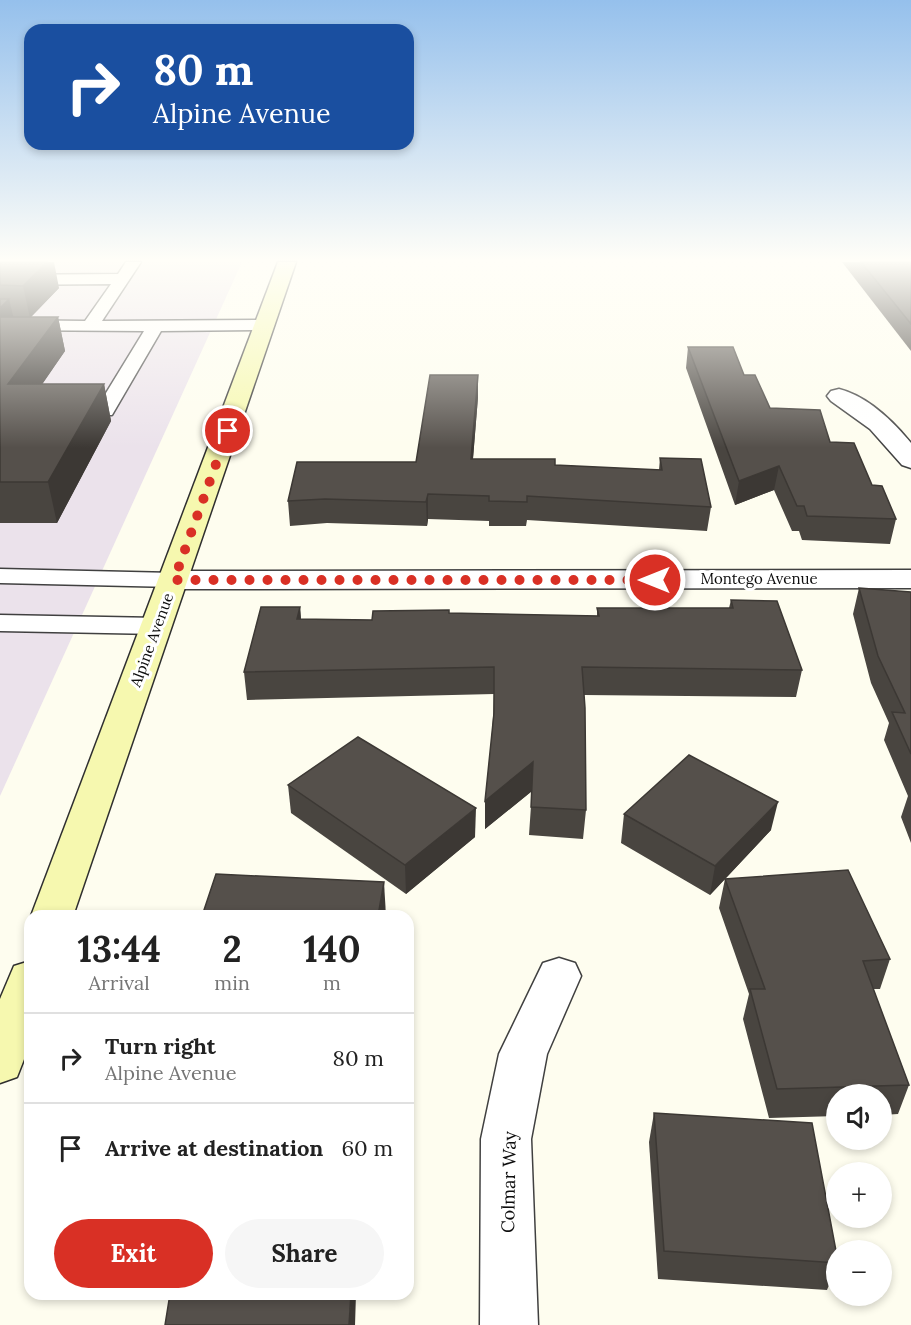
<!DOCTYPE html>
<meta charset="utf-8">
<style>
body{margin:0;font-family:Lora,serif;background:#f6f6f6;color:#222;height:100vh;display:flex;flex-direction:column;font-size:22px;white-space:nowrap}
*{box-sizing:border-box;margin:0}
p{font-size:20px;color:#767676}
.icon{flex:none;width:33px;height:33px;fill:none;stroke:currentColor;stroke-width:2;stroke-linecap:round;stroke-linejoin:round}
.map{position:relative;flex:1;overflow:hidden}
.sheet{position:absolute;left:24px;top:910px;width:390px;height:390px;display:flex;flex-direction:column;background:#fff;border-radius:18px;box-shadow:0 3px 9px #0003}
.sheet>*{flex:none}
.guide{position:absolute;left:24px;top:24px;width:390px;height:126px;border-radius:18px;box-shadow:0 3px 9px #0003;background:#1a4fa0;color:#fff;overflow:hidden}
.fabs{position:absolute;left:826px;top:1084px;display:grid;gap:12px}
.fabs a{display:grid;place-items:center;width:66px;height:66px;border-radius:50%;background:#fff;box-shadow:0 3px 9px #0003;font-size:30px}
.pin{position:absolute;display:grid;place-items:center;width:51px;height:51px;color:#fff;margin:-26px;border:3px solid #fff;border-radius:50%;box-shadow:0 2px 6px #0007}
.me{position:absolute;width:66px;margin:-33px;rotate:270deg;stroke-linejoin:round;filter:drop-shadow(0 0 4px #0008)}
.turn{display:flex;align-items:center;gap:21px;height:126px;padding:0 30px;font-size:27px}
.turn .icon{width:78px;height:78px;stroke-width:2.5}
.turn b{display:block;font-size:42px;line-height:51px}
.eta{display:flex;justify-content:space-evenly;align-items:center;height:102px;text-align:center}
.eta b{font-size:36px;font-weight:800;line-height:42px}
.button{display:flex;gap:12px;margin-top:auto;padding:12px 30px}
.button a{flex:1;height:69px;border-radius:36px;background:#d93025;color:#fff;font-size:24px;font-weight:800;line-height:69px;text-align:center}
.button a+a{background:#f6f6f6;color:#222}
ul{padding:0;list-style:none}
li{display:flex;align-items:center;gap:18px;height:90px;padding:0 30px;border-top:2px solid #e0e0e0}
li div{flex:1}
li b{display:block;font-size:22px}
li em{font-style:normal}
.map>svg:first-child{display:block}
.industrial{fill:#ebe2eb}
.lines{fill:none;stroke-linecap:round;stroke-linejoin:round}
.lane-casing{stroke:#404040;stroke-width:3}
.street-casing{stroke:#404040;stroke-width:3}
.secondary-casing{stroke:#2f2f2f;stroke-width:3}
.lane{fill:#fff;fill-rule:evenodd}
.street{fill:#fff;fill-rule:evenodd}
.secondary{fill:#f6f8af;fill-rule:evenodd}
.wall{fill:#494540}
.shaded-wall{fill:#3c3834}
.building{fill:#55504b;stroke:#3c3834;stroke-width:1.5}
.route{stroke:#d93025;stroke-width:10;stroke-dasharray:0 18}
.labels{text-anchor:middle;stroke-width:6;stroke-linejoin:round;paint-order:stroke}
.street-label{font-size:15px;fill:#0d0d0d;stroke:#fff}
.near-street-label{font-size:18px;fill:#0d0d0d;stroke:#fff}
</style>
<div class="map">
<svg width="911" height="1325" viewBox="0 0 911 1325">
<rect width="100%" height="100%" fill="#fefdef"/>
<!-- industrial -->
<polygon class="industrial" points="0,262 242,262 0,796"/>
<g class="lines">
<!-- lane casing -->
<g class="lane-casing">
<g id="lane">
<polygon points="126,262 141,262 102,321 266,320 274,325 266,330 161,331 112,415 98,415 95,411 144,331 0,330 0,320 85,321 111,284 0,285 0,275 118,274"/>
<polygon points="0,569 174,573 183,575 186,580 183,585 174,587 0,583"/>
<polygon points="0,615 158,618 167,621 171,626 167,631 158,634 0,631"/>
</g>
</g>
<!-- street casing -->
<g class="street-casing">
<g id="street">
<path d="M839 389C867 396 893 421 911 443V468L902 465 870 429 831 401 827 396 831 391Z"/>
<polygon points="911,570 911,588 174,589 163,586 159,580 163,574 174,571"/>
<polygon points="559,958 575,963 581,976 547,1054 531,1139 538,1325 480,1325 481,1139 499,1054 543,963"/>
</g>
</g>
<!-- secondary casing -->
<g class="secondary-casing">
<g id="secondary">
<polygon points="278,262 296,262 73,916 31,916"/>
<polygon points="30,961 30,1044 17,1077 0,1083 0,999 14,966"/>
</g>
</g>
<!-- lane -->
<use href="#lane" class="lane"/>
<!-- street -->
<use href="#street" class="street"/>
<!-- secondary -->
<use href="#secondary" class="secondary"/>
</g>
<!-- wall -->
<g class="wall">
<polygon points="0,262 59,288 31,317 58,317 65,351 42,384 104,384 111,421 57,523 0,523"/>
<polygon points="842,262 911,262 911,351"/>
<polygon points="688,347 744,375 770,408 830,442 872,485 896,519 890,544 802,540 799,531 792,531 774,490 735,505 686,368"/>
<polygon points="478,375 478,397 473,459 555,465 659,470 660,458 711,507 707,531 527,520 526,526 489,526 489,521 428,519 427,526 327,523 290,526 288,501 416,462"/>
<polygon points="859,588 911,592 911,843 901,817 908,796 884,740 889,723 871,683 853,614"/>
<polygon points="731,600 802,670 796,697 584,695 586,810 583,839 529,835 532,791 485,829 493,717 494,694 247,700 244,672 300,607 301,619 372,620 449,613 597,616 597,608 729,608"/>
<polygon points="288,785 475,837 406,894 291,813"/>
<polygon points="624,814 771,830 725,879 890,959 880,989 873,989 909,1085 898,1114 882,1115 882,1095 837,1095 837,1116 769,1118 743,1019 749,994 719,908 725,879 710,895 621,843"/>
<polygon points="654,1113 837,1256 837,1266 827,1290 658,1279 649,1142"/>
</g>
<!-- shaded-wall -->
<g class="shaded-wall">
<polygon points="47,262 54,262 59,288 30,318 23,286"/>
<polygon points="9,299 17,332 0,350 0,308"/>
<polygon points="58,317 65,351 17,421 8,384"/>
<polygon points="478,375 478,397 471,482 471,459"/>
<polygon points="104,384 111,421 57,523 48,482"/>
<polygon points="779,466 774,490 735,505 739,481"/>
<polygon points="428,494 428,519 427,526 426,502"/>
<polygon points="300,607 302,634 297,619"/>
<polygon points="533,762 532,791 485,829 485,801"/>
<polygon points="778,802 771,830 710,895 715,866"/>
<polygon points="476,808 475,837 406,894 405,865"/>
<polygon points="384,882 386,916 378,916"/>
<polygon points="351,1294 356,1294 355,1325 349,1325"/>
</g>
<!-- building -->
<g class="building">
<polygon points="0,262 47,262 23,286 0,285"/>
<polygon points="861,262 911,262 911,324"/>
<polygon points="0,299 9,299 0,308"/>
<polygon points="0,317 58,317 8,384 104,384 48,482 0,482"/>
<polygon points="688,347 733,347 744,375 755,375 770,408 820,410 830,442 854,443 872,485 882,486 896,519 807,516 804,506 797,506 779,466 739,481"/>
<polygon points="430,375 478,375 471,459 555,459 555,465 662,470 660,458 701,459 711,507 527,496 527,502 489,501 489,496 428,494 426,502 325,499 288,501 297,462 416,462"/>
<polygon points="859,588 911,592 911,754 892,712 905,713 878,656"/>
<polygon points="731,600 777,601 802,670 582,667 585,708 586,810 531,807 533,762 485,801 494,713 494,667 244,672 261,607 300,607 297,619 372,620 373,611 449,610 449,613 599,616 597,608 733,608"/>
<polygon points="358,737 476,808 405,865 288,785"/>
<polygon points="689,755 778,802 715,866 624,814"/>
<polygon points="848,870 890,959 863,961 909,1085 777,1089 750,989 765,989 725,879"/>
<polygon points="216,874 384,882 378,916 202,916"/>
<polygon points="654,1113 812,1123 837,1256 837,1263 664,1251"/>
<polygon points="170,1294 351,1294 349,1325 165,1325"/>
</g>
<!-- sky -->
<linearGradient id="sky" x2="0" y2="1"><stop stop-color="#95c0ec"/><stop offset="0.58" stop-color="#fffef8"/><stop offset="1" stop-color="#fffef8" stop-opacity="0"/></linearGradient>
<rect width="911" height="448" fill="url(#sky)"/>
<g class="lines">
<!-- route -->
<polyline class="route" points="228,431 174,580 655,580"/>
</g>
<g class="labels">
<!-- street labels -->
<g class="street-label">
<text x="759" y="584">Montego Avenue</text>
<text transform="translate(152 640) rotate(-70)" y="5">Alpine Avenue</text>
</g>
<!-- near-street labels -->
<g class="near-street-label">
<text transform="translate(509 1182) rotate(-89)" y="6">Colmar Way</text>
</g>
</g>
</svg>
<div class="fabs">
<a><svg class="icon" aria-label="sound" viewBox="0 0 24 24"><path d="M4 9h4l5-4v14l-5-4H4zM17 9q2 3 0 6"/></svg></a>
<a>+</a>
<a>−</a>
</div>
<div class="pin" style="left:228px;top:431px;background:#d93025"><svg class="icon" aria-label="arrive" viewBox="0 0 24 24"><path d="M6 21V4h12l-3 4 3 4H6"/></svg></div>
<svg class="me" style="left:655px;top:580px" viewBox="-20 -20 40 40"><circle r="17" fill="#d93025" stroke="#fff" stroke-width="3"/><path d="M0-11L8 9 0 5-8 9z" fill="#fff"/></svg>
<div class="guide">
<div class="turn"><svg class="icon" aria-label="right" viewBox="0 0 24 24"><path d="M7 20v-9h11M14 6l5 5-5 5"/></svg><div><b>80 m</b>Alpine Avenue</div></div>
</div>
<section class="sheet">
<div class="eta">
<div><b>13:44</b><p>Arrival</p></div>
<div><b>2</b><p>min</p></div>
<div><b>140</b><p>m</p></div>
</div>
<ul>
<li><svg class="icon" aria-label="right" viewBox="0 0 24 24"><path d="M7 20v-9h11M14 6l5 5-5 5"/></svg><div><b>Turn right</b><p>Alpine Avenue</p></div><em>80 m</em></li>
<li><svg class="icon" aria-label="arrive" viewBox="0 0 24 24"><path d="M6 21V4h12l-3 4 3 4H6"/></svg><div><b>Arrive at destination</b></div><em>60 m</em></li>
</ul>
<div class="button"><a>Exit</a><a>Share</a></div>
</section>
</div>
